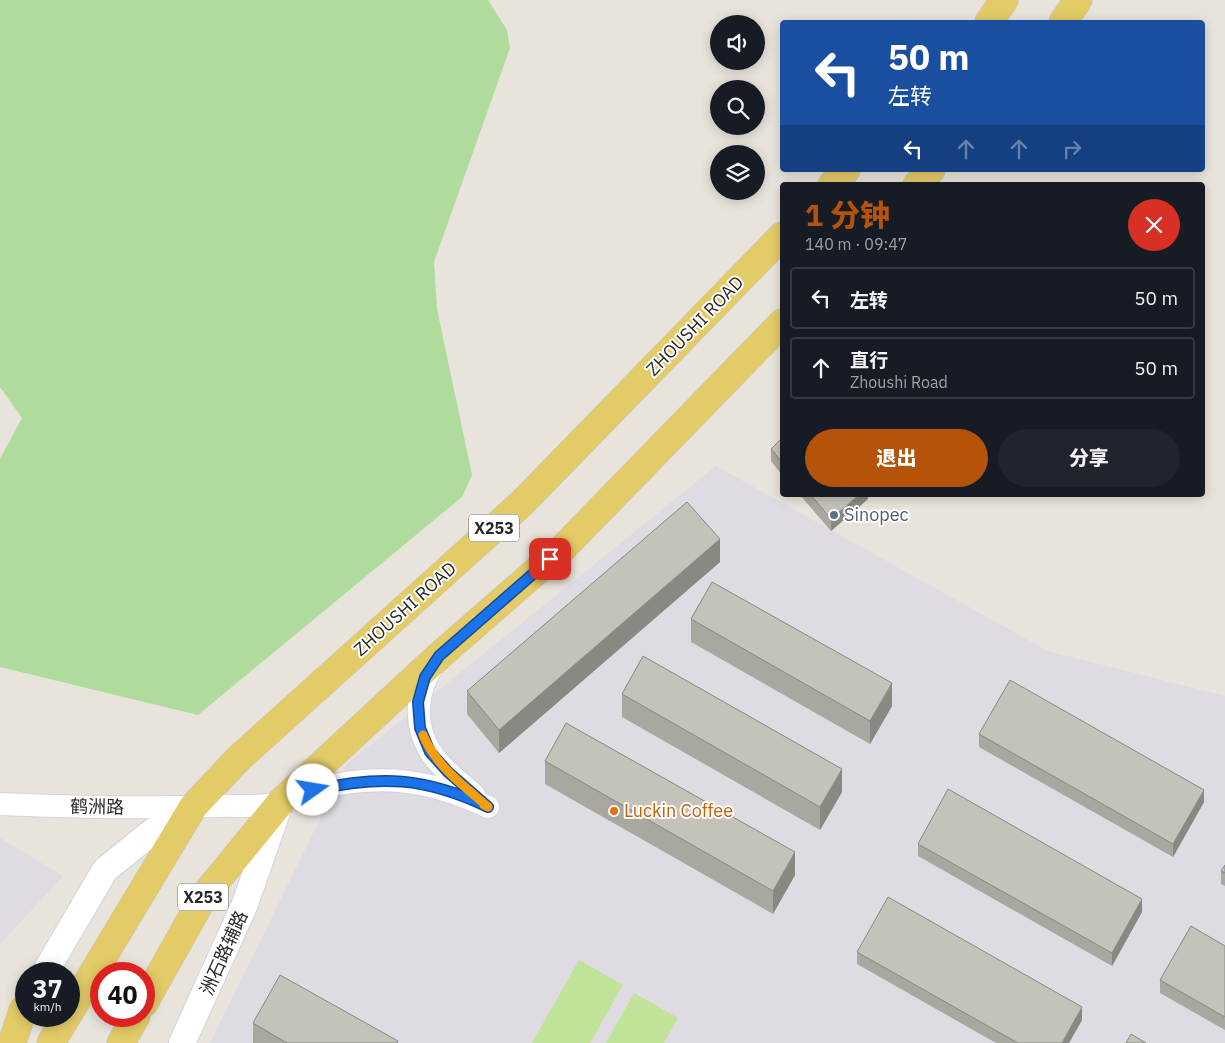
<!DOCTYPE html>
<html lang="zh">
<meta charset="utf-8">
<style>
body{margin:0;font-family:"IBM Plex Sans","Noto Sans SC",sans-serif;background:#20242c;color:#f1f3f6;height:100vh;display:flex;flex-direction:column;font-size:19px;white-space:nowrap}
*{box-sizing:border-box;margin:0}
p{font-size:16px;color:#9ea1a6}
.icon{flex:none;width:28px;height:28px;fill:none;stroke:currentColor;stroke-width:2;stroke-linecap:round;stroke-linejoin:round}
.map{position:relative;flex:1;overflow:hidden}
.panel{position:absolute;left:780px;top:182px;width:425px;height:315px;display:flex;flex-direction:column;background:#171b24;border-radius:5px;box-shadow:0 2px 12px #0003}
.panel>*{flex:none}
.banner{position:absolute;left:780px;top:20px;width:425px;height:152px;border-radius:5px;box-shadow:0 2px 12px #0003;background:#1a4fa0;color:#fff;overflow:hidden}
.buttons{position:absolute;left:710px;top:15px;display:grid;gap:10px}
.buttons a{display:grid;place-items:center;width:55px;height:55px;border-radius:50%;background:#171b24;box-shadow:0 2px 12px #0003;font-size:25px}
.speed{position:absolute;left:15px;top:962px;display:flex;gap:10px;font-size:25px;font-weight:700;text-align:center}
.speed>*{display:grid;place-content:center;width:65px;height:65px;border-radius:50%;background:#171b24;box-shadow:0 2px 12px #0003;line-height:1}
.speed small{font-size:12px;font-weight:400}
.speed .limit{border:8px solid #d22;background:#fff;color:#111}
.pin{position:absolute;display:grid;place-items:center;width:42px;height:42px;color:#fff;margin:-21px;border-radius:10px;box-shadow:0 2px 8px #0006}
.me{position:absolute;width:55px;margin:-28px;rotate:77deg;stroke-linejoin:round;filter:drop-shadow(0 0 4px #0008)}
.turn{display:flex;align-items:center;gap:18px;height:105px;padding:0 25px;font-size:22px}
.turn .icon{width:65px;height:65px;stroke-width:2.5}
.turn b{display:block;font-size:35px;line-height:42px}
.lanes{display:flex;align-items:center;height:48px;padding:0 25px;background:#0003;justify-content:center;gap:25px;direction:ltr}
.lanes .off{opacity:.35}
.round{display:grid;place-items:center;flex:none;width:52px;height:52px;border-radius:26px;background:#20242c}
.headline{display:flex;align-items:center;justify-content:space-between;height:85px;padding:0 25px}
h1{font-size:30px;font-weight:800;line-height:38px;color:#b45309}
.primary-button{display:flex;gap:10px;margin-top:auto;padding:10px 25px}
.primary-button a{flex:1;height:58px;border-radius:30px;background:#b45309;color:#fff;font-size:20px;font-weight:800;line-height:58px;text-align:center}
.primary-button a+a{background:#20242c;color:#f1f3f6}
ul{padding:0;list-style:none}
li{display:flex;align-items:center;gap:15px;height:62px;margin:0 10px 8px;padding:0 15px;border:2px solid #363941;border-radius:5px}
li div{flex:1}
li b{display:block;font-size:19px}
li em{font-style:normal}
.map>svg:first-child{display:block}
.industrial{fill:#dedbe2}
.green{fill:#afdb9c}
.pitch{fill:#c0e299}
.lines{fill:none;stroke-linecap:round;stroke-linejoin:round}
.tertiary-casing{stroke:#d1d3e0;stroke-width:24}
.secondary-casing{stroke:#d1d3e0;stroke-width:28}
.primary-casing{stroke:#c3c3c3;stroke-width:29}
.tertiary{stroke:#fff;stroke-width:22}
.secondary{stroke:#fff;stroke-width:26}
.primary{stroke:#e3cb67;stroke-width:28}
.wall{fill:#a9a7a0}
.shaded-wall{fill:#8a8882}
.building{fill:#c5c2ba;stroke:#8a8882}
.route-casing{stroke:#114b97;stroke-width:12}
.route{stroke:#1a73e8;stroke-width:9}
.slow{stroke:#f59e0b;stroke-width:9}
.service-dot{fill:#5c6f8a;stroke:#fff;stroke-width:2}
.food-dot{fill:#e8710a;stroke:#fff;stroke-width:2}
.labels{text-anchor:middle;stroke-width:4;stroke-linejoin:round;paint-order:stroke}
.shield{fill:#fff;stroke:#686868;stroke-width:1}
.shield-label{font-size:16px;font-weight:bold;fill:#282828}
.street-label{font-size:18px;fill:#282828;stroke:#fff}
.service-label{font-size:18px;fill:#4e5e75;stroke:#fff;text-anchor:start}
.food-label{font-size:18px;fill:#c56008;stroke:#fff;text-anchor:start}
</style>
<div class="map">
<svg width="1225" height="1043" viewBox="0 0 1225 1043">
<rect width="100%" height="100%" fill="#e9e4db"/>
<!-- industrial -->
<g class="industrial">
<polygon points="716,466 1048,651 1225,696 1225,1043 210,1043 347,764"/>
<polygon points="0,838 63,876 0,944"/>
</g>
<!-- green -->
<polygon class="green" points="0,0 488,0 507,30 510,48 434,262 437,309 472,475 462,497 198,715 0,667 0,459 22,418 0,387"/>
<!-- pitch -->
<g class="pitch">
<polygon points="579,960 623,985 590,1043 532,1043"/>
<polygon points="634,993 678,1018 664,1043 606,1043"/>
</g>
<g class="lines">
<!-- tertiary casing -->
<g class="tertiary-casing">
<g id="tertiary">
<path d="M434 664C416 691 413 723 430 751 440 768 460 782 474 795"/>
<path d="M0 804C72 807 144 809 216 806 236 805 260 808 280 803 292 801 304 793 316 789 380 773 429 779 488 807"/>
</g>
</g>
<!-- secondary casing -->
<g class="secondary-casing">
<g id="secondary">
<polyline points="44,974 105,870 152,832 193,807"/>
<polyline points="182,1043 245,904 279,806"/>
</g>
</g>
<!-- primary casing -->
<g class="primary-casing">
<g id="primary">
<polyline points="989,22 1004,0"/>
<polyline points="1063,22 1078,0"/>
<polyline points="832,185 846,170"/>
<polyline points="917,185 931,170"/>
<polyline points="144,1003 204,896 280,803 439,656 564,547 782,323"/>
<polyline points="69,1013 193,807 238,759 522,503 782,236"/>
<polyline points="12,1043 23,1010"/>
<polyline points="51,1043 67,1016"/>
<polyline points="121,1043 136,1016"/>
</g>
</g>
<!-- tertiary -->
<use href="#tertiary" class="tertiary"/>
<!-- secondary -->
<use href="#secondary" class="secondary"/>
<!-- primary -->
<use href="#primary" class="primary"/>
</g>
<!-- wall -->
<g class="wall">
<polygon points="782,438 782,475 771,461 771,449"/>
<polygon points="800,495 868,495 868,499 831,531"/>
<polygon points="720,562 499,753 467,714 467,691"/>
<polygon points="691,619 892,706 870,744 691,642"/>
<polygon points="622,694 842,792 820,830 622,717"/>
<polygon points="979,734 1204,802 1173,857 979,747"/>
<polygon points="545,761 795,875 773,914 545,784"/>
<polygon points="918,844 1142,912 1112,966 918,856"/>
<polygon points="1225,865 1225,886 1221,884 1221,871"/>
<polygon points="1225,946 1225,1030 1160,993 1160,980"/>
<polygon points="857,952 1082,1020 1069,1043 996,1043 857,964"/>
<polygon points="253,1023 398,1043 253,1043"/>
</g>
<!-- shaded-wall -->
<g class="shaded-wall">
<polygon points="859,495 868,495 868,499 831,531 831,519"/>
<polygon points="720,539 720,562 499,753 499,730"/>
<polygon points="892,683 892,706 870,744 870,721"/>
<polygon points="842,769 842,792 820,830 820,807"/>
<polygon points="1204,790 1204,802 1173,857 1173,844"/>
<polygon points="795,852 795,875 773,914 773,891"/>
<polygon points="1142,899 1142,912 1112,966 1112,953"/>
<polygon points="1082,1007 1082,1020 1069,1043 1062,1043"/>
</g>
<!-- building -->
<g class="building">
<polygon points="782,438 782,462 771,449"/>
<polygon points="811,495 859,495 831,519"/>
<polygon points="687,502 720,539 499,730 467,691"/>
<polygon points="712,582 892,683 870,721 691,619"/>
<polygon points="643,656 842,769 820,807 622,694"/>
<polygon points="1010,680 1204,790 1173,844 979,734"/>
<polygon points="566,723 795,852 773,891 545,761"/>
<polygon points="948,789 1142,899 1112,953 918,844"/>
<polygon points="1225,865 1225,873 1221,871"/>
<polygon points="888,897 1082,1007 1062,1043 1018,1043 857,952"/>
<polygon points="1191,926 1225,946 1225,1017 1160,980"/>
<polygon points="280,975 398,1041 397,1043 287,1043 253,1023"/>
<polygon points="1131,1034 1146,1043 1126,1043"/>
</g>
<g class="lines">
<!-- route casing -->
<g class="route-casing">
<path id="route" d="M313 790C381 775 425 777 488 807L448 772 430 752 420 728 418 702 425 677 439 656 550 559"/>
</g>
<!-- route -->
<use href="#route" class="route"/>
<!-- slow -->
<path class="slow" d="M423 735C436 766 463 785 488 807L484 805"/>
</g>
<!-- markers -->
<circle class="service-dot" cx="834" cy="515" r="5"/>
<circle class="food-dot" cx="614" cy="811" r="5"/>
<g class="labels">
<!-- shield labels -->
<g class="shield">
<rect x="469" y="514.5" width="50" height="27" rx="4"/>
<rect x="178" y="883.5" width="50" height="27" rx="4"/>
</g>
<g class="shield-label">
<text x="494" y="534">X253</text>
<text x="203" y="903">X253</text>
</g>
<!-- street labels -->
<g class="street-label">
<text transform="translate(695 326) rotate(-46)" y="6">ZHOUSHI ROAD</text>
<text transform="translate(405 609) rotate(-42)" y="6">ZHOUSHI ROAD</text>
<text transform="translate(97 807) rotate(1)" y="6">鹤洲路</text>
<text transform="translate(224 953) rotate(-66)" y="6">洲石路辅路</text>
</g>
<!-- service labels -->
<g class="service-label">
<text x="844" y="521">Sinopec</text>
</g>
<!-- food labels -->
<g class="food-label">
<text x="624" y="817">Luckin Coffee</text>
</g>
</g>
</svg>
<div class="buttons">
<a><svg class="icon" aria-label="sound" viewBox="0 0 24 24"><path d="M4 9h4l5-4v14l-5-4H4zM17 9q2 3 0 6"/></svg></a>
<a><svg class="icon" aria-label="search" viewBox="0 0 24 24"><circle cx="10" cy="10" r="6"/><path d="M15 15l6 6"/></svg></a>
<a><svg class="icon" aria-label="layers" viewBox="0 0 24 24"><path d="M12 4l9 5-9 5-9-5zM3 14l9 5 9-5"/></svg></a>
</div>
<div class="speed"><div>37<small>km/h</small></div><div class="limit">40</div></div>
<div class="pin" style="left:550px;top:559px;background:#d93025"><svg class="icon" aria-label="arrive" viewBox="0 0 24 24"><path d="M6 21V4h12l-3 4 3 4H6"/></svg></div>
<svg class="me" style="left:313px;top:790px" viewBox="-20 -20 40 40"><circle r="19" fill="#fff"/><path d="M0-13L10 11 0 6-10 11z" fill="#1a73e8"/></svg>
<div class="banner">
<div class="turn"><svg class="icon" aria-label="left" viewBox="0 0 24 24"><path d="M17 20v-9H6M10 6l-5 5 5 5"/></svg><div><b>50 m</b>左转</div></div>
<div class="lanes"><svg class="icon" aria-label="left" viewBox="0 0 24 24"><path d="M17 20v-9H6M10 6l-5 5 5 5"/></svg><svg class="icon off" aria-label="ahead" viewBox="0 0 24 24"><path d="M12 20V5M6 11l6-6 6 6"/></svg><svg class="icon off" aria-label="ahead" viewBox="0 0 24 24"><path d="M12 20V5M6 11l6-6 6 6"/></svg><svg class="icon off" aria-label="right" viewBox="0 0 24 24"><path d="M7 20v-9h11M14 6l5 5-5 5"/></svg></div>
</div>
<section class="panel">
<div class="headline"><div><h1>1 分钟</h1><p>140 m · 09:47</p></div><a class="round" style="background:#d93025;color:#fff"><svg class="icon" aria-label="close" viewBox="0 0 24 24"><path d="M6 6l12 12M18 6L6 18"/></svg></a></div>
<ul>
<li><svg class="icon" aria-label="left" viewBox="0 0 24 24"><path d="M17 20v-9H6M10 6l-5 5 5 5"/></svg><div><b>左转</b></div><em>50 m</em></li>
<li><svg class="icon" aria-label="ahead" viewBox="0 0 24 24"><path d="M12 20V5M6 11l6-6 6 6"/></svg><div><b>直行</b><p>Zhoushi Road</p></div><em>50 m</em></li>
</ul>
<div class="primary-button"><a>退出</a><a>分享</a></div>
</section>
</div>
